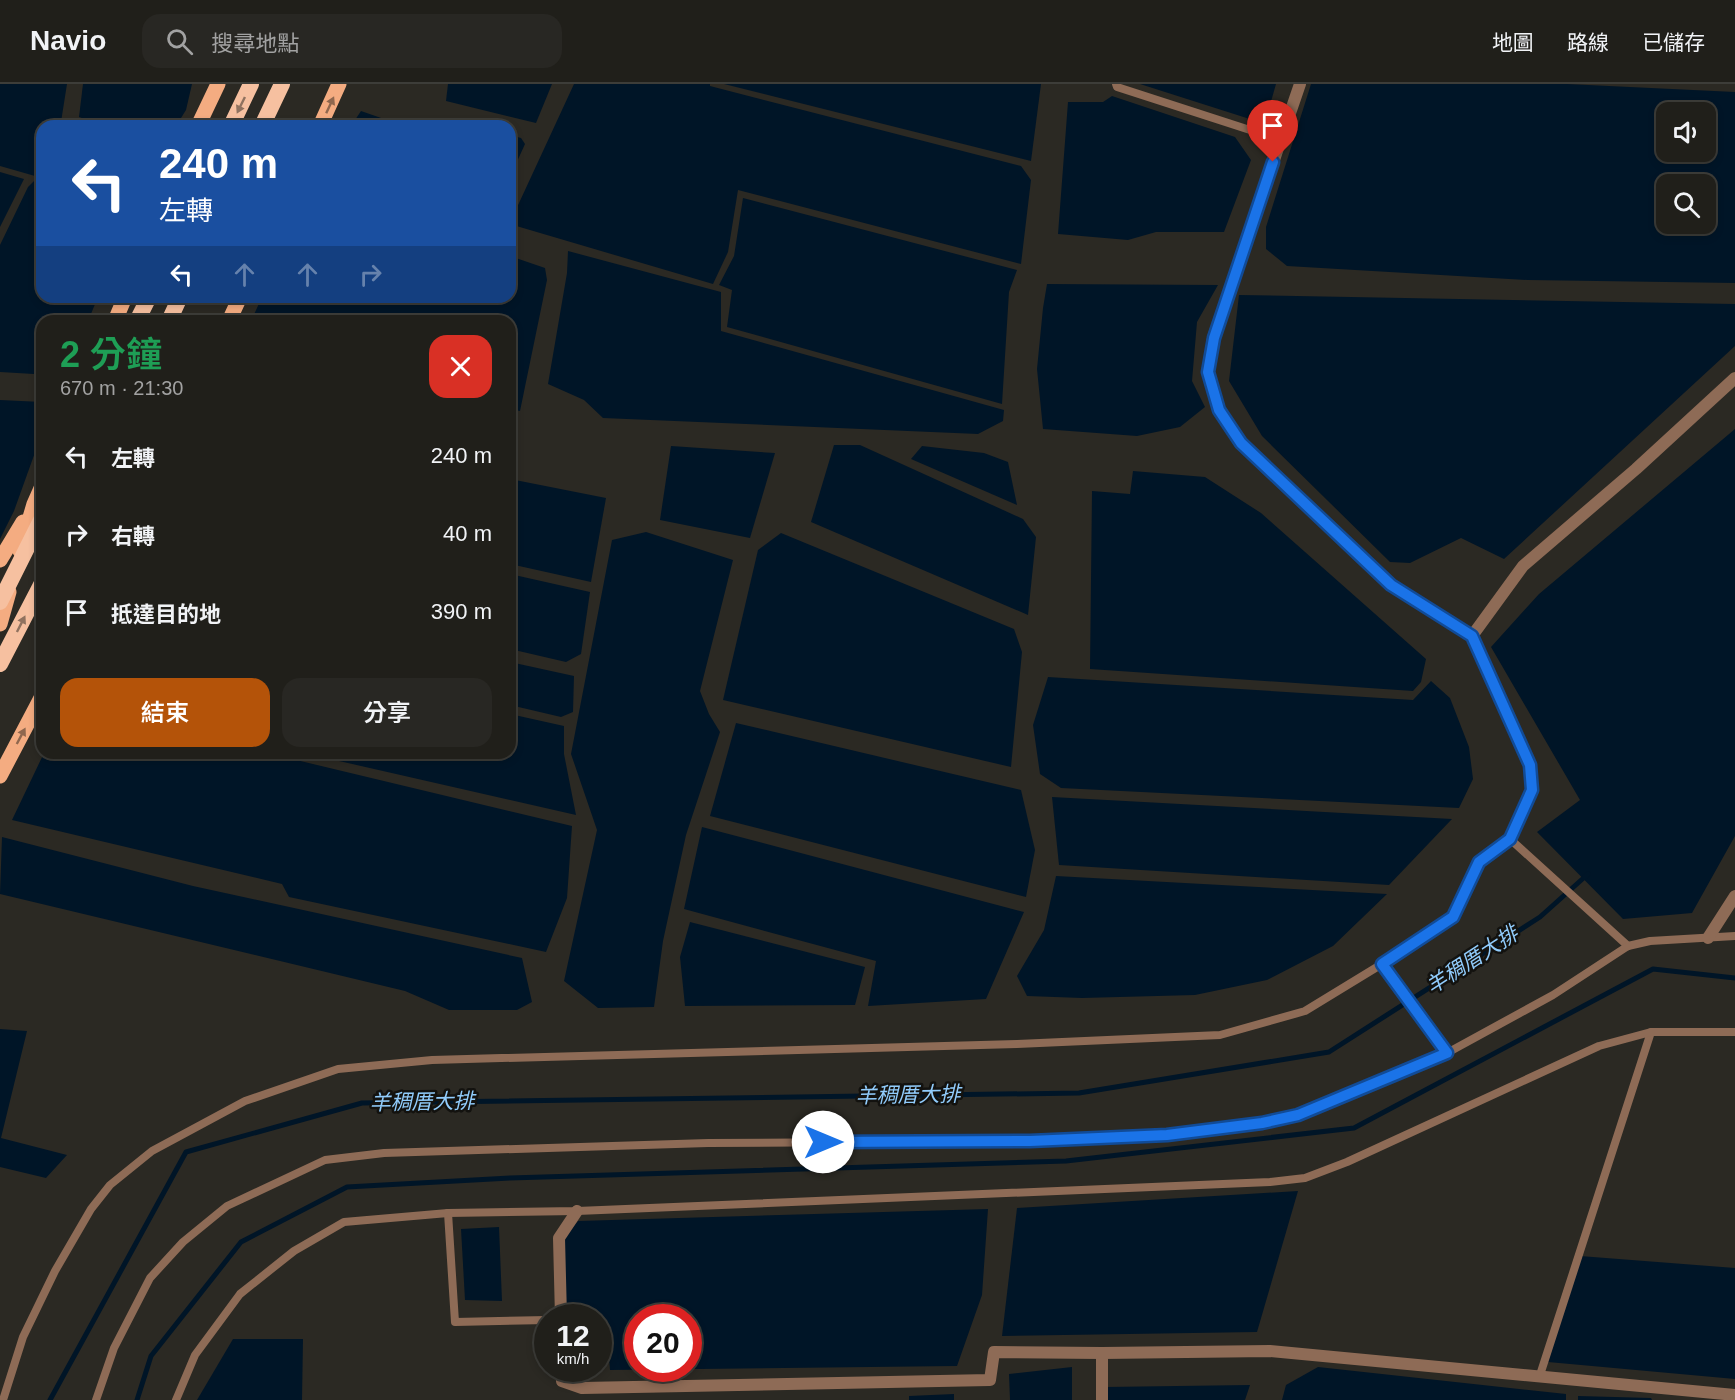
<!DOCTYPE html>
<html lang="zh-TW">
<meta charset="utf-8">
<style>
body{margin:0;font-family:Helvetica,"Noto Sans TC",sans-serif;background:#282723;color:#f1f3f6;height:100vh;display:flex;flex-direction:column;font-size:22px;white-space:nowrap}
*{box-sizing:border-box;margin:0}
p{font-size:20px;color:#a2a2a2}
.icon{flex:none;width:33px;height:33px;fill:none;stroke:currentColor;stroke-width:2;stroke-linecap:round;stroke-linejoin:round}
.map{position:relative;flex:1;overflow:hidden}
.side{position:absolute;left:36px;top:231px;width:480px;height:444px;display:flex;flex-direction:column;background:#201f1a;border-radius:18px;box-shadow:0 3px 9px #0003,0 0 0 2px #3d3d39}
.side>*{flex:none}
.top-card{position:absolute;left:36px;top:36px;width:480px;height:183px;border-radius:18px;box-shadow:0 3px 9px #0003,0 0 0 2px #3d3d39;background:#1a4fa0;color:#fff;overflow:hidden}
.fabs{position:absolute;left:1656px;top:18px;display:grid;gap:12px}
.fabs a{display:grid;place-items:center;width:60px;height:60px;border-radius:12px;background:#201f1a;box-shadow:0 3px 9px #0003,0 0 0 2px #3d3d39;font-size:30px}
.speed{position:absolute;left:534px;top:1220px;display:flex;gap:12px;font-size:30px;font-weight:700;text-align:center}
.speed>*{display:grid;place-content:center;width:78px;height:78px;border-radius:50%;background:#201f1a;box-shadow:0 3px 9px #0003,0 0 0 2px #3d3d39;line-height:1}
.speed small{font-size:15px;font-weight:400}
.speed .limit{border:9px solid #d22;background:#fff;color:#111}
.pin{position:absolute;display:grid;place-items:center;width:51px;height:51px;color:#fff;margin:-62px -26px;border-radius:50% 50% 50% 0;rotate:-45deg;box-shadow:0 0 6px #0007}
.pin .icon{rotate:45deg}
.me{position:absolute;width:66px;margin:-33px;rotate:90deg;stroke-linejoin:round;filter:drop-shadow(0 0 4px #0008)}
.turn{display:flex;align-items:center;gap:21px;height:126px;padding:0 24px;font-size:27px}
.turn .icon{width:78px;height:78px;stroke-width:2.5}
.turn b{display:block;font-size:42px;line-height:51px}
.lanes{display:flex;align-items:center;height:57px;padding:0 24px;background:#0003;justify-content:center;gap:30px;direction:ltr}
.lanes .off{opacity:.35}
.round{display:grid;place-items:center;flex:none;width:63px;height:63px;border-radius:18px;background:#282723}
.overview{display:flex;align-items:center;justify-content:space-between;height:102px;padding:0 24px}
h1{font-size:36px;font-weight:600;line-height:45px;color:#1e9e55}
.cta{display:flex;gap:12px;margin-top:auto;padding:12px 24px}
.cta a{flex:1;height:69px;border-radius:18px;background:#b45309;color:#fff;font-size:24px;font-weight:600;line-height:69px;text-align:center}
.cta a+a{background:#282723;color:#f1f3f6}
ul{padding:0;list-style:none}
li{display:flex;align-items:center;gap:18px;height:78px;padding:0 24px}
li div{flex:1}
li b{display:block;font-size:22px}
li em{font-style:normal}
header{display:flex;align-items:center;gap:36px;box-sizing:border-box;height:84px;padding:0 30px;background:#201f1a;border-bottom:2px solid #3d3d39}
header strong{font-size:28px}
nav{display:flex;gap:33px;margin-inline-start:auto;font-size:21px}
.search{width:420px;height:54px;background:#282723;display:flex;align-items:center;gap:15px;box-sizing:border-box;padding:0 21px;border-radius:18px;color:#a2a2a2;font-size:22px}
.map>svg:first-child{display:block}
.water{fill:#001527;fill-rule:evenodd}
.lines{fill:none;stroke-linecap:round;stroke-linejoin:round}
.stream{stroke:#001527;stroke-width:5}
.service{stroke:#8e6b56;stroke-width:8}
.minor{stroke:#8e6b56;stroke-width:12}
.primary{stroke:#f4ac81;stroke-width:15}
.trunk{stroke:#f6c0a0;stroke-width:16}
.trunk-bridge{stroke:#f6c0a0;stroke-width:16}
.oneway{fill:#90725f}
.oneway2{fill:#8f674e}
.route-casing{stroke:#114b97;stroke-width:15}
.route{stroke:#1a73e8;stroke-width:10}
.labels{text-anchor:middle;stroke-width:5;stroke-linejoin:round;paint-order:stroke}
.water-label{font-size:21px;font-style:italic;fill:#91ccfc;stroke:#13120f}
</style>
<header>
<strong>Navio</strong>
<div class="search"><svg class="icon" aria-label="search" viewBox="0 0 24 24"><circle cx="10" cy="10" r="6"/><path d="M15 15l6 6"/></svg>搜尋地點</div>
<nav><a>地圖</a><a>路線</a><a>已儲存</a></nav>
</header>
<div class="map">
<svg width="1735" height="1316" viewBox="0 0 1735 1316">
<rect width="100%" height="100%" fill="#2b2923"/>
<!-- water -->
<g class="water">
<polygon points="0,0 67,0 61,38 72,42 42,42 42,94 0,82"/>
<polygon points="83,0 192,0 186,26 176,42 105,42 79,33"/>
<polygon points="448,0 552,0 536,39 446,17"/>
<polygon points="574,0 710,0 710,2 1021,82 1031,96 1021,180 738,106 728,168 713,200 513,141 513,132"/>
<polygon points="724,0 1041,0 1031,77"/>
<polygon points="1140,0 1276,0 1266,35 1256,37"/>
<path d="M1311 0H1567L1735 8V199L1528 196 1287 182 1266 165V143ZM1666 28H1706V68H1666ZM1666 100H1706V140H1666Z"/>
<polygon points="1112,12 1235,53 1251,76 1224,148 1156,148 1128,156 1058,150 1068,18 1103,18"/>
<polygon points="361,27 404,42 339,42 341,37 353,39"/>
<polygon points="510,51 521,54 525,60 510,93"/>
<polygon points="0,88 24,95 0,143"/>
<polygon points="35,96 42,98 42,213 98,213 88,237 42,237 42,288 34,290 0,288 0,161 28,103"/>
<polygon points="743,114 1017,186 1009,208 1002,320 727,243 732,206 719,201 734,172"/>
<polygon points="568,167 721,208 721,247 1004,326 1003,337 978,350 603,334 584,316 548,300 567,189"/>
<polygon points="510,172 545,184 547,196 520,327 510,325 510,237 251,237 262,213 510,213"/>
<polygon points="1047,200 1218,201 1197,238 1192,297 1205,323 1180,343 1137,352 1043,345 1037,285 1043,224"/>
<polygon points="1239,211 1735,220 1735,262 1504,475 1461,454 1410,479 1390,478 1262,352 1229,297"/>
<polygon points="0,316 42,318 42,349 14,427 0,455"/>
<polygon points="1735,345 1735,752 1692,829 1623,835 1537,748 1580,716 1491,563 1539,510"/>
<polygon points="834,361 860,361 1023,435 1036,453 1028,531 811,438"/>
<polygon points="671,362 775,369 750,454 660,436"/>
<polygon points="922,362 984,369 1008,378 1017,421 911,375"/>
<polygon points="1133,387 1205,393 1261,429 1426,575 1421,598 1413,607 1090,585 1092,407 1130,410"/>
<polygon points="510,395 606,414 591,498 510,480"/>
<polygon points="646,448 733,476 700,607 709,630 720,648 686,751 663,857 654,923 598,924 564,897 597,746 571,670 612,456"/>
<polygon points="781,449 1014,545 1022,568 1011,683 723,616 758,466"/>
<polygon points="510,490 590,508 581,570 566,578 510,565"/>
<polygon points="510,578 574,592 573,628 561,633 510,621"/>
<polygon points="1048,593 1413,616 1431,597 1450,614 1469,663 1473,695 1459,724 1061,704 1040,690 1033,641"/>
<polygon points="510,630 564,642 564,670 576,731 304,669 510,669"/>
<polygon points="736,639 1021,706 1035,766 1026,813 710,732"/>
<polygon points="44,669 267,669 572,742 567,814 546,868 289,813 282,800 12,736"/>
<polygon points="1052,713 1452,735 1389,801 1059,781"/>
<polygon points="702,743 1024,828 986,915 868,922 876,877 684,825"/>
<polygon points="2,753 193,802 522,874 532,918 517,926 449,926 405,907 0,810"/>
<polygon points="1056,792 1387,810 1333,862 1267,896 1195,911 1082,914 1027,912 1017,892 1044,846"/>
<polygon points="690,838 865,883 855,921 685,922 680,873"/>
<polygon points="0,945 27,947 1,1054 67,1071 46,1094 0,1083"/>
<polygon points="1298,1107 1257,1248 1002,1252 1017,1124"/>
<path d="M988 1125 982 1211 957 1282 610 1286 606 1237 599 1238 598 1233H566L563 1156 578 1137ZM638 1233H688V1284H638Z"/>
<polygon points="499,1143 502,1217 465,1216 461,1145"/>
<polygon points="1580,1172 1735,1184 1735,1295 1548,1278"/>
<polygon points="233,1255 303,1255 302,1316 197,1316"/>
<polygon points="1072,1283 1072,1316 1010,1316 1009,1290"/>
<polygon points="1318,1283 1566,1310 1566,1316 1282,1316 1286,1301"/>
<polygon points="1250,1301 1245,1316 1106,1316 1105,1303"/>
<polygon points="954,1310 954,1316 909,1316 909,1312"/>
<polygon points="1578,1312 1651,1314 1652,1316 1578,1316"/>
</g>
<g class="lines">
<!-- stream -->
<g class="stream">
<polyline points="50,1316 186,1068 362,1019 1079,1009 1329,968 1540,833 1588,790"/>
<polyline points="137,1316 151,1272 241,1158 347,1103 510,1094 1066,1077 1354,1044 1653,885 1735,894"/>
</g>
<!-- service -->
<g class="service">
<polyline points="1116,0 1117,3 1281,56"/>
<polyline points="1382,880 1447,969"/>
<polyline points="448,1129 455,1238 548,1236"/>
<polyline points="1539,1294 1651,948"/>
<polyline points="3,1316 23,1253 55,1187 91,1125 110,1101 152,1067 245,1017 338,985 432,976 1017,960 1220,951 1305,927 1382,880 1453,833 1480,778 1510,755 1628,862"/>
<polyline points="96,1316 114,1264 150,1194 183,1158 227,1122 325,1076 384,1069 708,1059 1030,1057 1167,1051 1262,1039 1298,1031 1447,969 1553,911 1628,862 1650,857 1735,852"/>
<polyline points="176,1316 195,1271 240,1210 294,1167 344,1138 448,1129 577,1127 1270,1098 1305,1094 1347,1078 1599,962 1651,948 1735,948"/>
</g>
<!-- minor -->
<g class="minor">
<polyline points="1300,0 1213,254 1208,288 1219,326 1241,359 1391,501 1472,552 1530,681 1532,706 1510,755"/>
<polyline points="1472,552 1523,482 1636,385 1735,294"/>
<polyline points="1708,854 1735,812"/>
<polyline points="561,1233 559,1154 577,1127"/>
<polyline points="1102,1269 1102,1316"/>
<polyline points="561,1284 562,1297 582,1304 990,1296 994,1268 1102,1269 1270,1267 1735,1311"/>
</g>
<!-- primary -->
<g class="primary">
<polyline points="198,42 218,0"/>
<polyline points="320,42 339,0"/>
<polyline points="115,237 125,213"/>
<polyline points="229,237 240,213"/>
<polyline points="20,467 34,420 42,402"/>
<polyline points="0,476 23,438"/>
<polyline points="0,540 9,508"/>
<polyline points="0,692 42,612"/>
</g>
<!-- trunk -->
<g class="trunk">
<polyline points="231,42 251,0"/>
<polyline points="262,42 282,0"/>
<polyline points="137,237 149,213"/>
<polyline points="169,237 180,213"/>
<polyline points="0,580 42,499"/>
</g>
<!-- trunk-bridge -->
<polyline class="trunk-bridge" points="0,518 42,434"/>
</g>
<!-- one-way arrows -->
<defs><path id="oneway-solid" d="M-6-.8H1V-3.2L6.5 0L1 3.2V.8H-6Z" transform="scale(1.5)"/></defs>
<g class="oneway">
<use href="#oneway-solid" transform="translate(241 21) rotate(116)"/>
<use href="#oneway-solid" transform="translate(21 540) rotate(-63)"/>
</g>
<g class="oneway2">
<use href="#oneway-solid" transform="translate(330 21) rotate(-65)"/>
<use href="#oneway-solid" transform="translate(21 652) rotate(-62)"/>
</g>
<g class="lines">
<!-- route casing -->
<g class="route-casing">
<polyline id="route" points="823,1058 1030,1057 1167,1051 1262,1039 1298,1031 1447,969 1382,880 1453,833 1479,778 1510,755 1532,706 1530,681 1472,552 1391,501 1241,359 1219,326 1208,288 1214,254 1273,78"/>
</g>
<!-- route -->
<use href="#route" class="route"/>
</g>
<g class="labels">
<!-- water labels -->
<g class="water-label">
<text transform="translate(1472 876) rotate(-33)" y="7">羊稠厝大排</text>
<text transform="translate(908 1011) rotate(-1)" y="7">羊稠厝大排</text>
<text transform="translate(422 1018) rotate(-1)" y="7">羊稠厝大排</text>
</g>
</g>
</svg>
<div class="fabs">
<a><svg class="icon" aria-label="sound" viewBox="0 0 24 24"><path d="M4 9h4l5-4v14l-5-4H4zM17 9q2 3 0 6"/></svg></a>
<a><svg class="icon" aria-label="search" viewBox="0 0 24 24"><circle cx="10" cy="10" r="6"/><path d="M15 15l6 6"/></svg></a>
</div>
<div class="speed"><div>12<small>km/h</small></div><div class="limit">20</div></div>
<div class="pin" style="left:1273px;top:78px;background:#d93025"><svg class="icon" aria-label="arrive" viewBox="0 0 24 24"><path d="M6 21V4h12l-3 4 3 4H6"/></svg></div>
<svg class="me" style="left:823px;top:1058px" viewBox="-20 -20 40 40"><circle r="19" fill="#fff"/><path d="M0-13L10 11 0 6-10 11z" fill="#1a73e8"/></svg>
<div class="top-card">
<div class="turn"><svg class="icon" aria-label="left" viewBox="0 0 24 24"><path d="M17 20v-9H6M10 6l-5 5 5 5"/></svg><div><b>240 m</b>左轉</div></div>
<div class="lanes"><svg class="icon" aria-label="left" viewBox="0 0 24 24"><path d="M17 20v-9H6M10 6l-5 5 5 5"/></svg><svg class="icon off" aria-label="ahead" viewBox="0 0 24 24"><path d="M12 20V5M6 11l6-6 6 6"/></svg><svg class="icon off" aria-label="ahead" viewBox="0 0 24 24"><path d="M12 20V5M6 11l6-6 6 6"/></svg><svg class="icon off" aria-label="right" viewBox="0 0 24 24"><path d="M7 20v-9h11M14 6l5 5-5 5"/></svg></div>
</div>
<section class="side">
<div class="overview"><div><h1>2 分鐘</h1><p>670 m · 21:30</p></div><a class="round" style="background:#d93025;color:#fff"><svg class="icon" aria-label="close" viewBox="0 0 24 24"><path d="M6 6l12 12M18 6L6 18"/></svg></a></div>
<ul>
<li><svg class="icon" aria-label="left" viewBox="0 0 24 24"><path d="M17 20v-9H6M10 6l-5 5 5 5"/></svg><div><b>左轉</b></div><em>240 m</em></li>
<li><svg class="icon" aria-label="right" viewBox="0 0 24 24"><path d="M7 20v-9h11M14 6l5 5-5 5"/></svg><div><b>右轉</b></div><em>40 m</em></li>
<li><svg class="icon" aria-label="arrive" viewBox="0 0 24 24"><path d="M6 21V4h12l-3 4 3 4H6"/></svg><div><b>抵達目的地</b></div><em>390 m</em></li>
</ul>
<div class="cta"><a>結束</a><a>分享</a></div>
</section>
</div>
